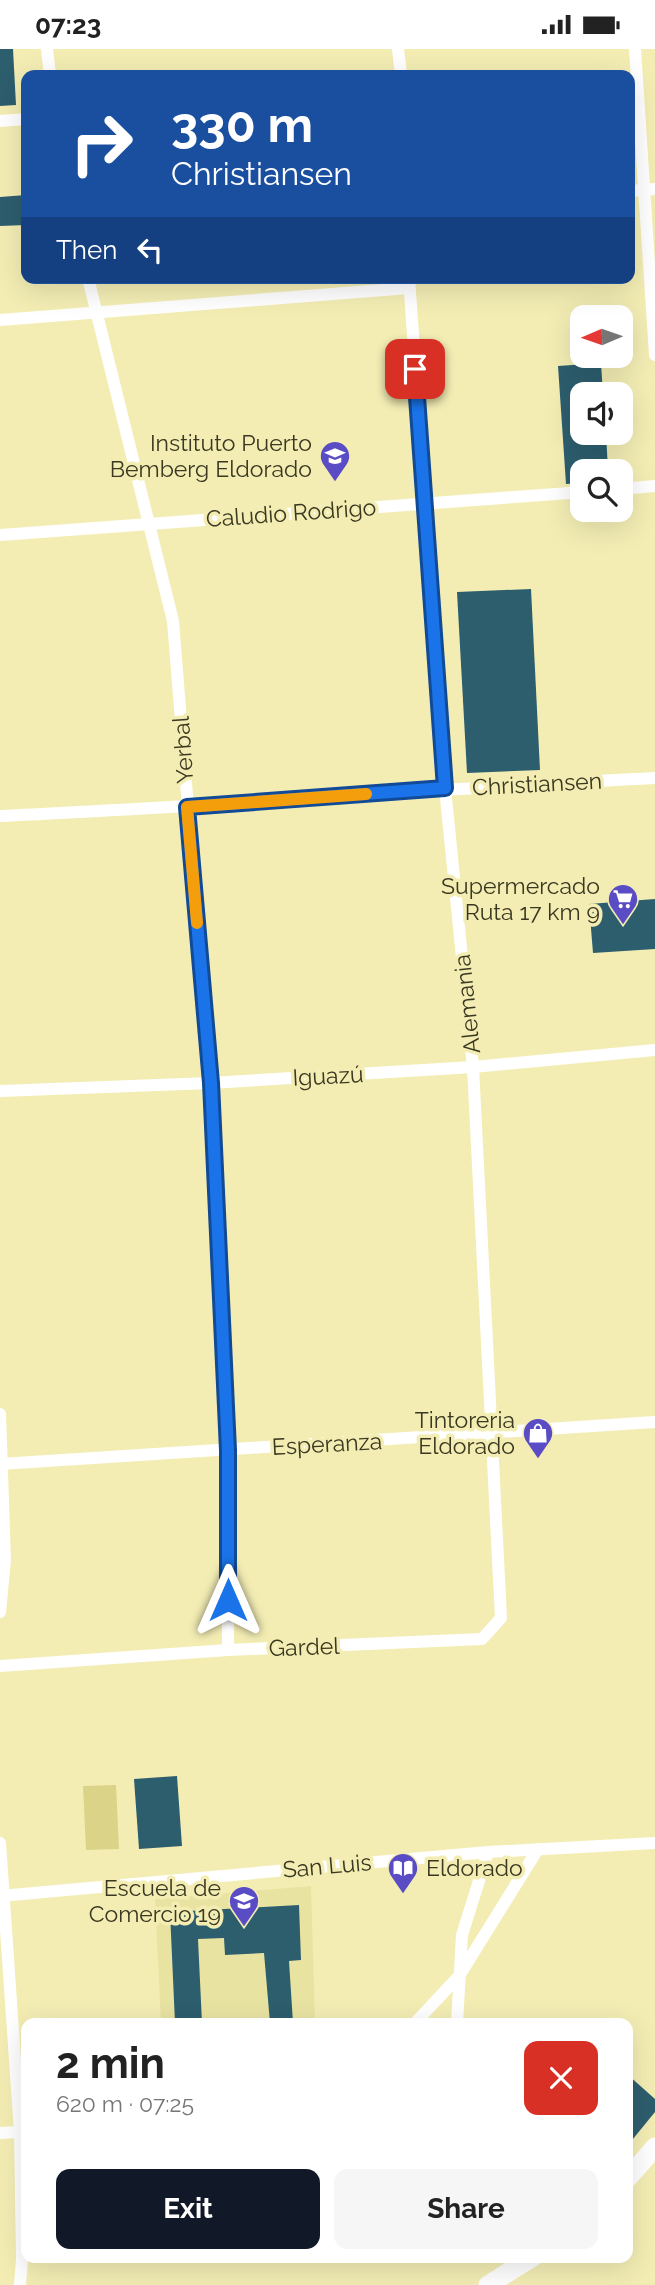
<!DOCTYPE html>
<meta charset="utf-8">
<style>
body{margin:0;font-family:Raleway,sans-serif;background:#f6f6f6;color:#222;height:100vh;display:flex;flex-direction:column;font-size:26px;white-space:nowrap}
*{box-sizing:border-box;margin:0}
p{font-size:23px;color:#767676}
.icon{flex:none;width:38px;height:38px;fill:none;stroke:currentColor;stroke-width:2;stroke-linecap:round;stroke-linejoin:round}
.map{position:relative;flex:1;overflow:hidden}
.details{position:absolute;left:21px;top:1969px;width:612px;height:245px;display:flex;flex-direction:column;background:#fff;border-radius:14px;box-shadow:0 7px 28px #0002}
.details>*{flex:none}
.banner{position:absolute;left:21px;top:21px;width:614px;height:214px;border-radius:14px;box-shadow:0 7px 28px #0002;background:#1a4fa0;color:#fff;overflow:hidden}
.needle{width:46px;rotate:268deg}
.buttons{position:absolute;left:570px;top:256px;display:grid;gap:14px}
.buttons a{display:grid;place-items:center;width:63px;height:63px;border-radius:14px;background:#fff;box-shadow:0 7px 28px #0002;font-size:35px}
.pin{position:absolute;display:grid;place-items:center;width:60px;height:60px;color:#fff;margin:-30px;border-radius:14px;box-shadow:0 4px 10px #0006}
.me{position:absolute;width:77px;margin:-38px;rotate:0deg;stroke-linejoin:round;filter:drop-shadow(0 0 5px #0008)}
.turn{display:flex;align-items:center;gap:24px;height:147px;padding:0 35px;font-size:32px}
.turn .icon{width:91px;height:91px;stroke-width:2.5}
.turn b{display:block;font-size:49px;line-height:60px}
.then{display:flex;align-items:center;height:66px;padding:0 35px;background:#0003;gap:14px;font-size:26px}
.round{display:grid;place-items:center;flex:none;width:74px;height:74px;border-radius:14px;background:#f6f6f6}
.head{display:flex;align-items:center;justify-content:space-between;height:119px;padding:0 35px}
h1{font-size:42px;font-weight:700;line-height:52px}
.primary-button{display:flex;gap:14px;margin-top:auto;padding:14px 35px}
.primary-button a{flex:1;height:80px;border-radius:14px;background:#111827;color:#fff;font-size:28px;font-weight:700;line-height:80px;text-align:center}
.primary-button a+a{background:#f6f6f6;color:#222}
.status{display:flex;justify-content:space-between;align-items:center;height:49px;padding:0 35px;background:#fff;direction:ltr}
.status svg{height:19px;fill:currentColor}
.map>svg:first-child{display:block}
.built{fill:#e9e3a2}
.green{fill:#dbd388}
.building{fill:#2d5e6e}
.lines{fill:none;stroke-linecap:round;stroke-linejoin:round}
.street{stroke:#fff;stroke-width:12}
.primary{stroke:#fff;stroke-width:19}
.route-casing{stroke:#114b97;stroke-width:18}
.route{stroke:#1a73e8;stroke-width:12}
.slow{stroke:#f59e0b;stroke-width:12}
.labels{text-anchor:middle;stroke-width:7;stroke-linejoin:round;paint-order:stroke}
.poi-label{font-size:23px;fill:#3a3821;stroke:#f3edb4;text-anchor:end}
.street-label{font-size:23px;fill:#3a3821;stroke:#f3edb4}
</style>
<div class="status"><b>07:23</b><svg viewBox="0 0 49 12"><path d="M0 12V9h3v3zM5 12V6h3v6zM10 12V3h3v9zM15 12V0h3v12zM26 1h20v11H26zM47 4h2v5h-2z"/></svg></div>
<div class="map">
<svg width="655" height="2236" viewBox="0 0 655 2236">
<rect width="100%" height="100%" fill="#f3edb4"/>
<!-- built -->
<polygon class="built" points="311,1837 315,1974 161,1974 155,1850"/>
<!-- green -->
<polygon class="green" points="116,1736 119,1800 86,1801 83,1737"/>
<!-- building -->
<g class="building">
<polygon points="0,0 13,0 16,56 0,57"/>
<polygon points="26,146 26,176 0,177 0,148"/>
<polygon points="601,314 603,345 583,345 583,383 606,383 608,422 583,422 583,434 566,435 558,317"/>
<polygon points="531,540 540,721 467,724 457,543"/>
<polygon points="655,850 655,900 593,904 589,855"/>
<polygon points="177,1727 182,1797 139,1800 134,1730"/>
<polygon points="299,1856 301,1911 289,1912 293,1974 270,1974 264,1904 225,1906 224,1889 198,1890 202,1974 175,1974 170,1863"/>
<polygon points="628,2026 655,2050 655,2063 628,2096"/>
</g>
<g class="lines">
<!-- street -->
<g class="street">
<polyline points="47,0 50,26"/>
<polyline points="398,0 401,26"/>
<polyline points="635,0 655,306"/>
<polyline points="0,72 26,70"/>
<polyline points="630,142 655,140"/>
<polyline points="88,229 173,572 210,1034 227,1401 228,1601"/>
<polyline points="0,271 409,239"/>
<polyline points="621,440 655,437"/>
<polyline points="0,486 583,443"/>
<path d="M0 767C219 757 436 740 655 729"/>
<polyline points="0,1042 210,1034 473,1018 655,1001"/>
<polyline points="0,1365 5,1511 0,1563"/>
<polyline points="0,1415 655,1373"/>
<polyline points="0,1617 228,1601 482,1590 501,1569 473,1018 445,739 409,229"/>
<polyline points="0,1794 20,2083 22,2210 20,2236"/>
<polyline points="0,1847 488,1803 655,1794"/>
<polyline points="415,1974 459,1927 538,1800"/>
<polyline points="457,1974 462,1886 488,1803"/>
<polyline points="0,2084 20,2083"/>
</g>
<!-- primary -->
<g class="primary">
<polyline points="628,2129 655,2098"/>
<polyline points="488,2236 533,2208"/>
</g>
</g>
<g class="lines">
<!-- route casing -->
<g class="route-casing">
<polyline id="route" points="228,1551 228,1401 211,1034 187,758 445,739 415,320"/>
</g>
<!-- route -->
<use href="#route" class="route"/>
<!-- slow -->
<polyline class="slow" points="197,874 187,758 366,745"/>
</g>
<!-- icons -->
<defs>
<g id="school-pin" transform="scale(1.575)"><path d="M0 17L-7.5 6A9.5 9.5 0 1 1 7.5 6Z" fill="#5a4cc5" stroke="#f3edb4"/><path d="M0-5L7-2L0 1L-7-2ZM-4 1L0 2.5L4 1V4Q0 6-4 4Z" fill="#fff"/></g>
<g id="supermarket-pin" transform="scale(1.575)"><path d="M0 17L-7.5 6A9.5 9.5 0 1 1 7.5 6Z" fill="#5a4cc5" stroke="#f3edb4"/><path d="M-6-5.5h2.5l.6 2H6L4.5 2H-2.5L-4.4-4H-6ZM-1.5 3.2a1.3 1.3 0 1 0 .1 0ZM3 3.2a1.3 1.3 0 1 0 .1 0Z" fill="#fff"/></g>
<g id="shop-pin" transform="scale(1.575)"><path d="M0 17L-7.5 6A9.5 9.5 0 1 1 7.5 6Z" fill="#5a4cc5" stroke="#f3edb4"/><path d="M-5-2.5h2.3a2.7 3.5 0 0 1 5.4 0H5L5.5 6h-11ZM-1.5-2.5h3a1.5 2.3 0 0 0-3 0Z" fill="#fff"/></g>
<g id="library-pin" transform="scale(1.575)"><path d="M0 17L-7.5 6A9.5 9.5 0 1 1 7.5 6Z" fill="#5a4cc5" stroke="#f3edb4"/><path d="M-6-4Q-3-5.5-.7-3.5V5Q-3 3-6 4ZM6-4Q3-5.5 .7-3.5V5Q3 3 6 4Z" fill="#fff"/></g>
</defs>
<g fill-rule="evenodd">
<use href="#school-pin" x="335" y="407"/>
<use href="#supermarket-pin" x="623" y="850"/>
<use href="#shop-pin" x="538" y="1384"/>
<use href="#library-pin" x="403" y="1819"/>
<use href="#school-pin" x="244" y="1852"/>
</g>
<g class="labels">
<!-- poi labels -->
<g class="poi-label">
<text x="312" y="402">Instituto Puerto<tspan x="312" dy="26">Bemberg Eldorado</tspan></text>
<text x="600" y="845">Supermercado<tspan x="600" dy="26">Ruta 17 km 9</tspan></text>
<text x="515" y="1379">Tintoreria<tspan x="515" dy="26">Eldorado</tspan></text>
<text x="426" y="1827" text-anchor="start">Eldorado</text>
<text x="221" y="1847">Escuela de<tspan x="221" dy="26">Comercio 19</tspan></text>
</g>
<!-- street labels -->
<g class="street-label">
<text transform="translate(291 464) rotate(-4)" y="8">Caludio Rodrigo</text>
<text transform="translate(183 701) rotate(-94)" y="8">Yerbal</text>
<text transform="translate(537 735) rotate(-3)" y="8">Christiansen</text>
<text transform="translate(467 955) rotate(-96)" y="8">Alemania</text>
<text transform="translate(328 1027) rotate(-3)" y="8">Iguazú</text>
<text transform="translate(327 1395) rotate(-3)" y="8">Esperanza</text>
<text transform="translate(304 1598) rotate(-2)" y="8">Gardel</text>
<text transform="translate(327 1817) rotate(-5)" y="8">San Luis</text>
</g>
</g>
</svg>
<div class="buttons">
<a><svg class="needle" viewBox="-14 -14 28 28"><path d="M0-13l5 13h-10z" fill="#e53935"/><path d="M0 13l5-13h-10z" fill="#767676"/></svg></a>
<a><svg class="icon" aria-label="sound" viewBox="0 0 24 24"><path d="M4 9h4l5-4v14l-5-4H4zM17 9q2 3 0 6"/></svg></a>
<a><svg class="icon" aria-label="search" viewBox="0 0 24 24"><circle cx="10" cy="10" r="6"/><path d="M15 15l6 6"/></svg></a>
</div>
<div class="pin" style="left:415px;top:320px;background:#d93025"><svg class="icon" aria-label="arrive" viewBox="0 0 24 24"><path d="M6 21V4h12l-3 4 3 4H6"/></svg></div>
<svg class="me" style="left:228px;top:1551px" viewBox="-20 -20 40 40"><path d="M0-17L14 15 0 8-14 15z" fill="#1a73e8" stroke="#fff" stroke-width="4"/></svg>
<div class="banner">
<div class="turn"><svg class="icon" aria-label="right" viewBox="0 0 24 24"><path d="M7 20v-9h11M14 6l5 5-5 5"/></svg><div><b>330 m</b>Christiansen</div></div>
<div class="then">Then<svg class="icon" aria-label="left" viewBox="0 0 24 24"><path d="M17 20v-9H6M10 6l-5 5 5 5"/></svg></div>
</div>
<section class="details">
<div class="head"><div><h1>2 min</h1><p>620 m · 07:25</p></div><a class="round" style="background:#d93025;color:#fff"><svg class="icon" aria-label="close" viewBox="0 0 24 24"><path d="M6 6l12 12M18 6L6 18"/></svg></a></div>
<div class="primary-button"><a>Exit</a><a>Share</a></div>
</section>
</div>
